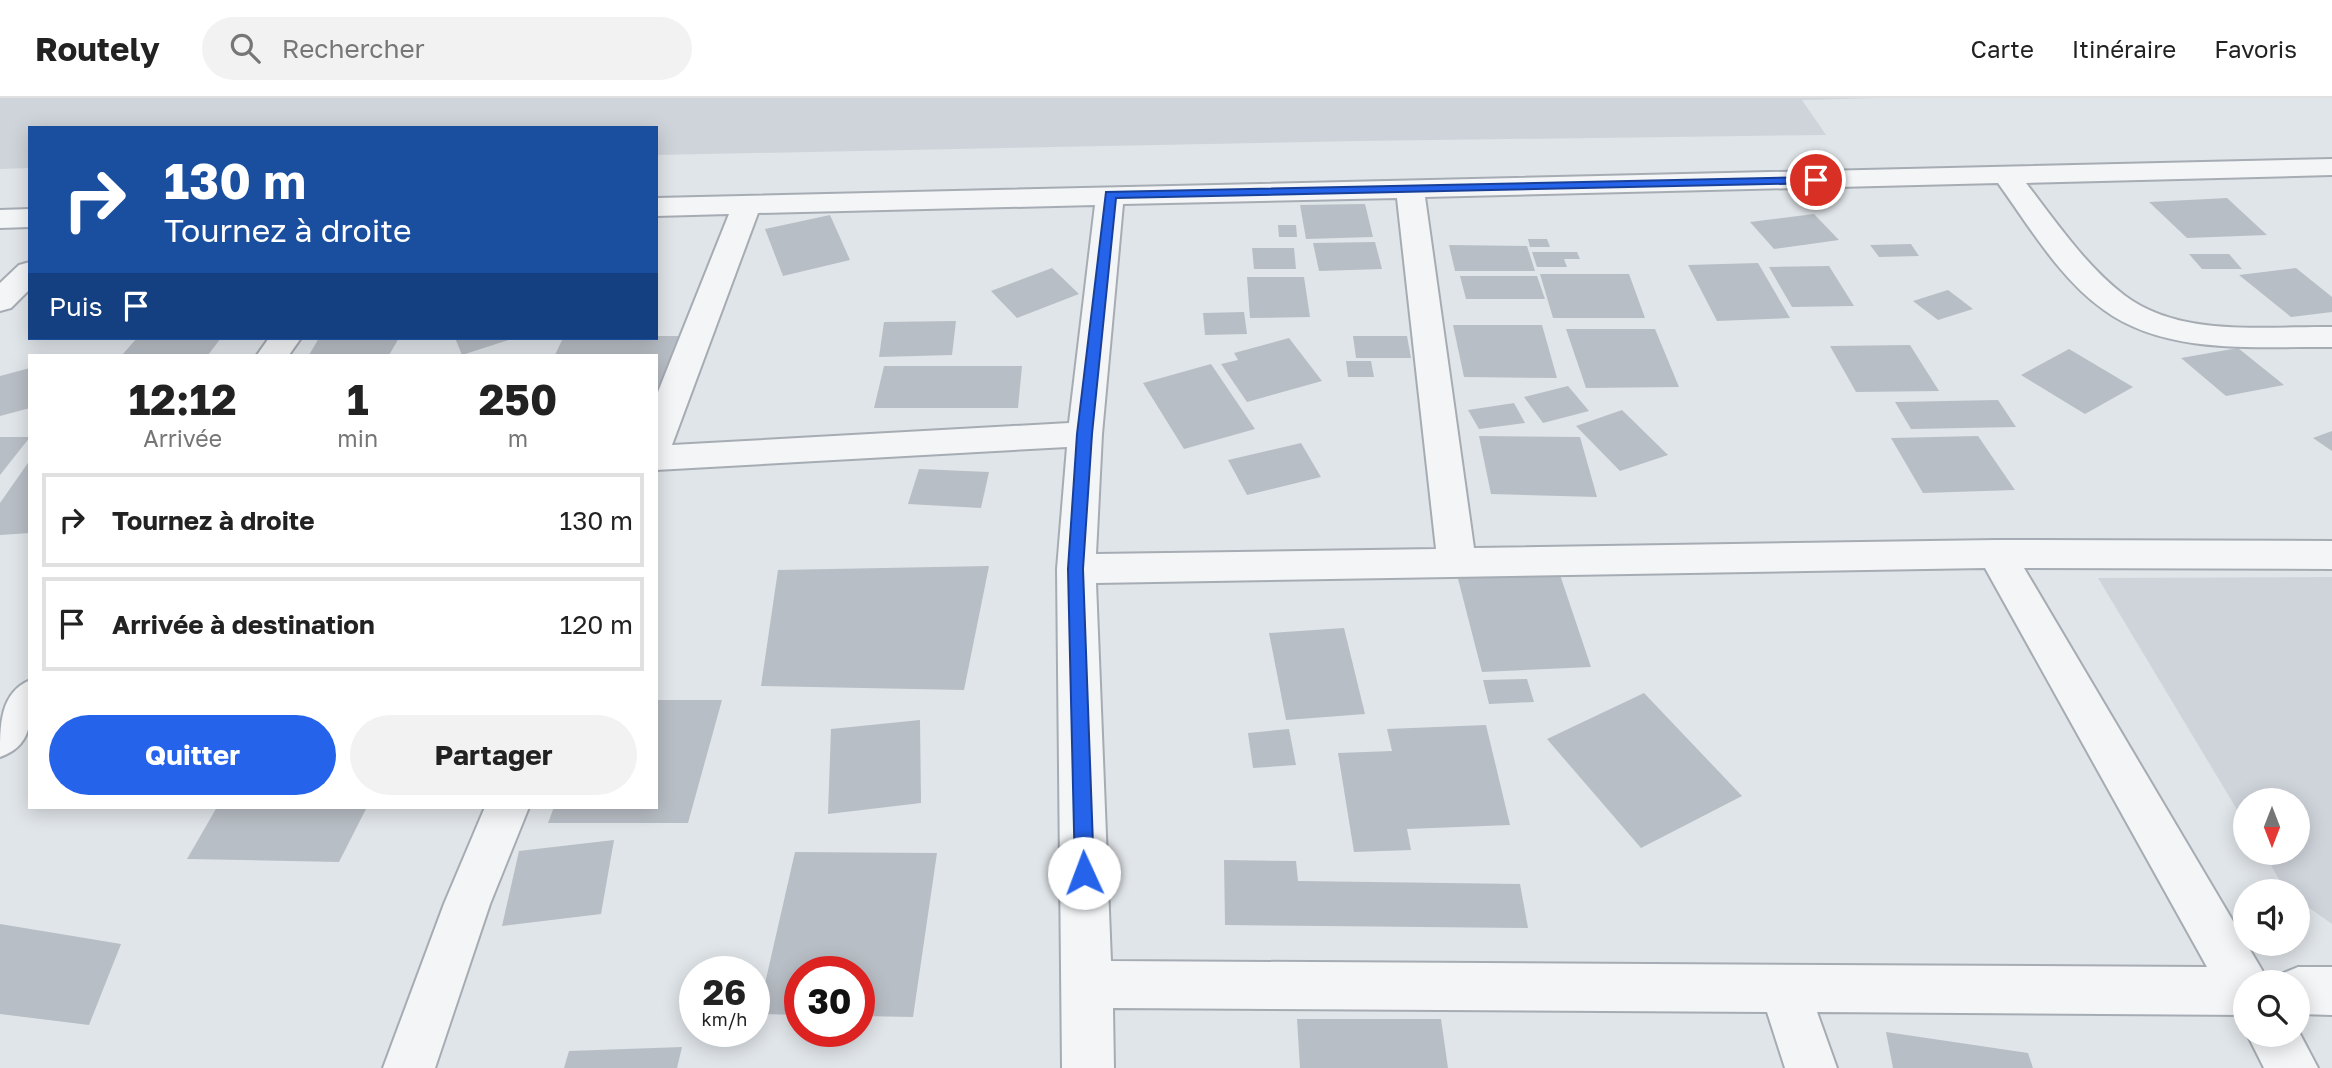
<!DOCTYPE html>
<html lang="fr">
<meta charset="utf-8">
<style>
body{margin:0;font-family:"Golos Text",sans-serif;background:#f2f2f2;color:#222;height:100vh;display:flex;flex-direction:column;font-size:26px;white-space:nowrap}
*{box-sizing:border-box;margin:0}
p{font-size:23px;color:#767676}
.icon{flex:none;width:38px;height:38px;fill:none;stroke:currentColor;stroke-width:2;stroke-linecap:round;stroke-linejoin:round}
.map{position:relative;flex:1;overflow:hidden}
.side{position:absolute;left:28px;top:256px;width:630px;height:455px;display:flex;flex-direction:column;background:#fff;border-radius:0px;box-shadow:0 4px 18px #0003}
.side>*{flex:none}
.top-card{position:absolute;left:28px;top:28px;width:630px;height:214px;border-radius:0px;box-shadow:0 4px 18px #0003;background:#1a4fa0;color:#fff;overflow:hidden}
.needle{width:46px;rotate:180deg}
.tools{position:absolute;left:2233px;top:690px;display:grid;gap:14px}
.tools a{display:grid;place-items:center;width:77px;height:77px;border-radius:50%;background:#fff;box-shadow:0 4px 18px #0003;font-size:35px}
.speed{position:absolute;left:679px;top:858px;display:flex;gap:14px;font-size:35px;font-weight:700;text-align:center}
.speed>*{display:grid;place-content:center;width:91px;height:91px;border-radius:50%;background:#fff;box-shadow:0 4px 18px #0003;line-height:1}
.speed small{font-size:18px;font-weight:400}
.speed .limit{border:10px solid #d22;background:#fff;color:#111}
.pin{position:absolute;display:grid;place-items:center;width:60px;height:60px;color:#fff;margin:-30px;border:4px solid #fff;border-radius:50%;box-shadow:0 2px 7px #0007}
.me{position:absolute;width:77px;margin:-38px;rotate:358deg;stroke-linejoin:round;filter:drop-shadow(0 0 5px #0008)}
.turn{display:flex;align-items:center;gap:24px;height:147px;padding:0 21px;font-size:32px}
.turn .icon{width:91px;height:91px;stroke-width:2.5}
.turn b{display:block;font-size:49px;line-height:60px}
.then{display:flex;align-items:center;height:66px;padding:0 21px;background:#0003;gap:14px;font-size:26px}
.eta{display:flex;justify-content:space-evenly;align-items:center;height:119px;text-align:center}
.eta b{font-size:42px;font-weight:700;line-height:49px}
.primary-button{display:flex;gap:14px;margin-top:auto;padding:14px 21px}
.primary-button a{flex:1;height:80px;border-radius:42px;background:#2563eb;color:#fff;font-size:28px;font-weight:700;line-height:80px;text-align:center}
.primary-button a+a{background:#f2f2f2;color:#222}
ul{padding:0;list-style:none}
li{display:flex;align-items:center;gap:21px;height:94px;margin:0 14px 10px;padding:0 7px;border:4px solid #e0e0e0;border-radius:0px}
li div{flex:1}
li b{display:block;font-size:26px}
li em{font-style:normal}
header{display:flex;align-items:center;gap:42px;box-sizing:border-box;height:98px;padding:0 35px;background:#fff;border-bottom:2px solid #e0e0e0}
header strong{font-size:33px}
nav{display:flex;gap:38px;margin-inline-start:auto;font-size:24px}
.search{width:490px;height:63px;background:#f2f2f2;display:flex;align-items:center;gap:18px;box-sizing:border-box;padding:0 24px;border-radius:38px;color:#767676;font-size:26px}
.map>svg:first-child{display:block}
.built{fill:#cfd4db}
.building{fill:#b8bec5}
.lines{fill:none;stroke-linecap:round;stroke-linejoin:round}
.minor-casing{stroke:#a6acb3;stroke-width:4}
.minor{fill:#f3f5f7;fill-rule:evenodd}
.route{fill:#2563eb;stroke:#184099;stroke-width:2}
</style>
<header>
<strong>Routely</strong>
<div class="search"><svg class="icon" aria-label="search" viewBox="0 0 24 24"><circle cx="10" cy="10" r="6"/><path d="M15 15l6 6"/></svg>Rechercher</div>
<nav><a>Carte</a><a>Itinéraire</a><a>Favoris</a></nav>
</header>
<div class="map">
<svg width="2332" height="970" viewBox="0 0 2332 970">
<rect width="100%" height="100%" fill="#e0e5e9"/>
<!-- built -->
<g class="built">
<polygon points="0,0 1881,0 1802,2 1826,37 1360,43 656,57 656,30 30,30 30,70 0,71"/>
<polygon points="2332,479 2332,826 2298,802 2298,793 2286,793 2263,754 2298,754 2298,702 2245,702 2245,725 2098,480"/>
</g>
<!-- building -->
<g class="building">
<polygon points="2227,100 2267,137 2187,140 2149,104"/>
<polygon points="1365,106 1373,139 1306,141 1300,107"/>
<polygon points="1814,116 1839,142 1774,151 1750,124"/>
<polygon points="830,117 850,162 783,178 765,131"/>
<polygon points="1278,127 1296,127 1297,139 1279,139"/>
<polygon points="1528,141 1547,141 1550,149 1530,149"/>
<polygon points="1375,144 1382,171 1319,173 1313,145"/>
<polygon points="1911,146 1919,158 1879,159 1870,147"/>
<polygon points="1449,147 1527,148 1535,173 1455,173"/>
<polygon points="1252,150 1294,150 1296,171 1254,171"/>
<polygon points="1532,154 1577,154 1580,161 1564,161 1567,169 1537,169"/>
<polygon points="2189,156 2229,156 2242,171 2202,171"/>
<polygon points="1758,165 1790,220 1717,223 1688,167"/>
<polygon points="1829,168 1854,208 1792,209 1769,169"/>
<polygon points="1052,170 1079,196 1017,220 991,193"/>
<polygon points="2296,170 2332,199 2332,214 2291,219 2239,177"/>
<polygon points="1540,176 1629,176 1645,220 1553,220"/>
<polygon points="1460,178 1537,178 1545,201 1466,201"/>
<polygon points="1247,179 1304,179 1310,219 1250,220"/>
<polygon points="1948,192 1973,211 1938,222 1913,203"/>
<polygon points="1244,214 1247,236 1205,237 1203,215"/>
<polygon points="956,223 952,257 879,259 884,224"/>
<polygon points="1453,227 1542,227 1557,280 1464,279"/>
<polygon points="1566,231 1655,231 1679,289 1586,290"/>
<polygon points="656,238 680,238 656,300 656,257 555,257 563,240"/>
<polygon points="1353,238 1407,238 1411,260 1356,260"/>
<polygon points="137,240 221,240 208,257 122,257"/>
<polygon points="319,240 399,240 389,257 309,257"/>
<polygon points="455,240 515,240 462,257"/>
<polygon points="1289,240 1322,283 1247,304 1221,266 1238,262 1234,255"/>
<polygon points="1910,247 1939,293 1856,294 1830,248"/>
<polygon points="2238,250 2284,287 2226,298 2181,260"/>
<polygon points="2069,251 2133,289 2085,316 2021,277"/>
<polygon points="1346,263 1371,263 1374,279 1348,279"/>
<polygon points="1211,266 1255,331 1184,351 1143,285"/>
<polygon points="884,268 1022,268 1018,310 874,310"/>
<polygon points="30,270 30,310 0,318 0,278"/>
<polygon points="1568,288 1589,313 1543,325 1524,299"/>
<polygon points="1998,302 2016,329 1911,331 1895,304"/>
<polygon points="1514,305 1525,325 1479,331 1468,312"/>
<polygon points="1622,312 1668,357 1620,373 1576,328"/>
<polygon points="2332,333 2332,353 2313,340"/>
<polygon points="1479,338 1580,339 1597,399 1491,396"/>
<polygon points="1978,338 2015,392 1923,395 1891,340"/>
<polygon points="0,339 30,339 0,377"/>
<polygon points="1301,345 1321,379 1247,397 1228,362"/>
<polygon points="30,362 30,435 0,437 0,405"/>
<polygon points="919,371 989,374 981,410 908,406"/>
<polygon points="989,468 964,592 761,588 778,472"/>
<polygon points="1557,468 1591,569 1482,574 1456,473"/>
<polygon points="1344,530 1365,616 1286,622 1269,535"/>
<polygon points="1527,581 1534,604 1489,606 1483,582"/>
<polygon points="1644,595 1742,698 1641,750 1547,641"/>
<polygon points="656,602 722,602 688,725 548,725 554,709 656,709"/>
<polygon points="920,622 921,705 828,716 831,631"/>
<polygon points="1486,627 1510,727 1407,731 1411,752 1354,754 1338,655 1392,653 1387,631"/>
<polygon points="1289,631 1296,667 1253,670 1248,635"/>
<polygon points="217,709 367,709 339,764 187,761"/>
<polygon points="614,742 601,816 502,828 519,753"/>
<polygon points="795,754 937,755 913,919 859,918 859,873 800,873 800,917 758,916"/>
<polygon points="1224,762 1296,763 1298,783 1520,786 1528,830 1225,827"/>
<polygon points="0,826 121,846 89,927 0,916"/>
<polygon points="1297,921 1441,921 1448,970 1300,970"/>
<polygon points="1886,934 2028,955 2033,970 1893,970"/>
<polygon points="682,949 677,970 564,970 569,953"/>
</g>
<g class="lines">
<!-- minor casing -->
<g class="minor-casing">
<g id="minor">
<path d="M2332 61V77L2026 85C2056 124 2085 167 2124 197 2180 240 2266 228 2332 229V249C2258 248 2167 258 2104 212 2060 181 2029 128 1998 85L1425 99 1474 450 1996 442 2332 443V471L2024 470 2262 872 2267 884H2245V917L1817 914 1837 970H1785L1767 914 1113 910 1114 970H1062L1057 471 1067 349 656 372V299L729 116 656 118V100ZM1397 100 1436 451 1096 456 1102 336 1123 106ZM1095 107 1069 325 672 347 758 115ZM1985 470 2207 869 1111 863 1096 485Z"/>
<polygon points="30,111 30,129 0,130 0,112"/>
<polygon points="30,164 30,191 11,210 0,213 0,185 19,167"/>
<polygon points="269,240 301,240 289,257 257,257"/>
<path d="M30 582C30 615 37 646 0 659 0 626 0 595 30 582Z"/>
<polygon points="485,709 529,709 490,806 435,970 383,970 444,806"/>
<polygon points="2298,869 2332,869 2332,917 2298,916 2298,884 2277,884 2281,876"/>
<polygon points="2298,932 2318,970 2264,970 2247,936 2298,936"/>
</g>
</g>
<!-- minor -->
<use href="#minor" class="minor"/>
</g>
<!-- route -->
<polygon class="route" points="1816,79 1820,80 1820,85 1116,100 1092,336 1083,471 1094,775 1091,781 1084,784 1078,781 1075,775 1068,471 1077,336 1106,94"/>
</svg>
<div class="tools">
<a><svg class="needle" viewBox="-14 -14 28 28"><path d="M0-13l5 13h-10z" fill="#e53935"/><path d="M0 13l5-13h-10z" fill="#767676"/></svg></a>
<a><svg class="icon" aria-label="sound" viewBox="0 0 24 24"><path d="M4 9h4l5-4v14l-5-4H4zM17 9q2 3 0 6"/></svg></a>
<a><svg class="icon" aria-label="search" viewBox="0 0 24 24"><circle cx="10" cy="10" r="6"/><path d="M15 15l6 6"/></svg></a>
</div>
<div class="speed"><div>26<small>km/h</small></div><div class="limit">30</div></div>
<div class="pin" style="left:1816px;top:82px;background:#d93025"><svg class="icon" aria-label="arrive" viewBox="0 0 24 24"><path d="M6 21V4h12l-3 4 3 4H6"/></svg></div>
<svg class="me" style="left:1084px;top:775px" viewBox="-20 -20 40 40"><circle r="19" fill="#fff"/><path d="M0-13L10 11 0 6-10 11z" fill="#2563eb"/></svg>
<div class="top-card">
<div class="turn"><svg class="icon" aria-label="right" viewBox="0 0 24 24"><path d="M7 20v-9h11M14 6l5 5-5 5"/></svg><div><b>130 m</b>Tournez à droite</div></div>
<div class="then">Puis<svg class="icon" aria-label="arrive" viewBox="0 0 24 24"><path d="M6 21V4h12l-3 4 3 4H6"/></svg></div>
</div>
<section class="side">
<div class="eta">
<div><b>12:12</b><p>Arrivée</p></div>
<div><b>1</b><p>min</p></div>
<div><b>250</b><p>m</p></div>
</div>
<ul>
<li><svg class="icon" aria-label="right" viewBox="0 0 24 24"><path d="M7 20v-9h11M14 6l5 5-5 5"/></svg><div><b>Tournez à droite</b></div><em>130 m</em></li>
<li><svg class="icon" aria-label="arrive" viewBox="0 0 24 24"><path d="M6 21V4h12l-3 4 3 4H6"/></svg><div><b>Arrivée à destination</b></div><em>120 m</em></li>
</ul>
<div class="primary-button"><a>Quitter</a><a>Partager</a></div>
</section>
</div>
